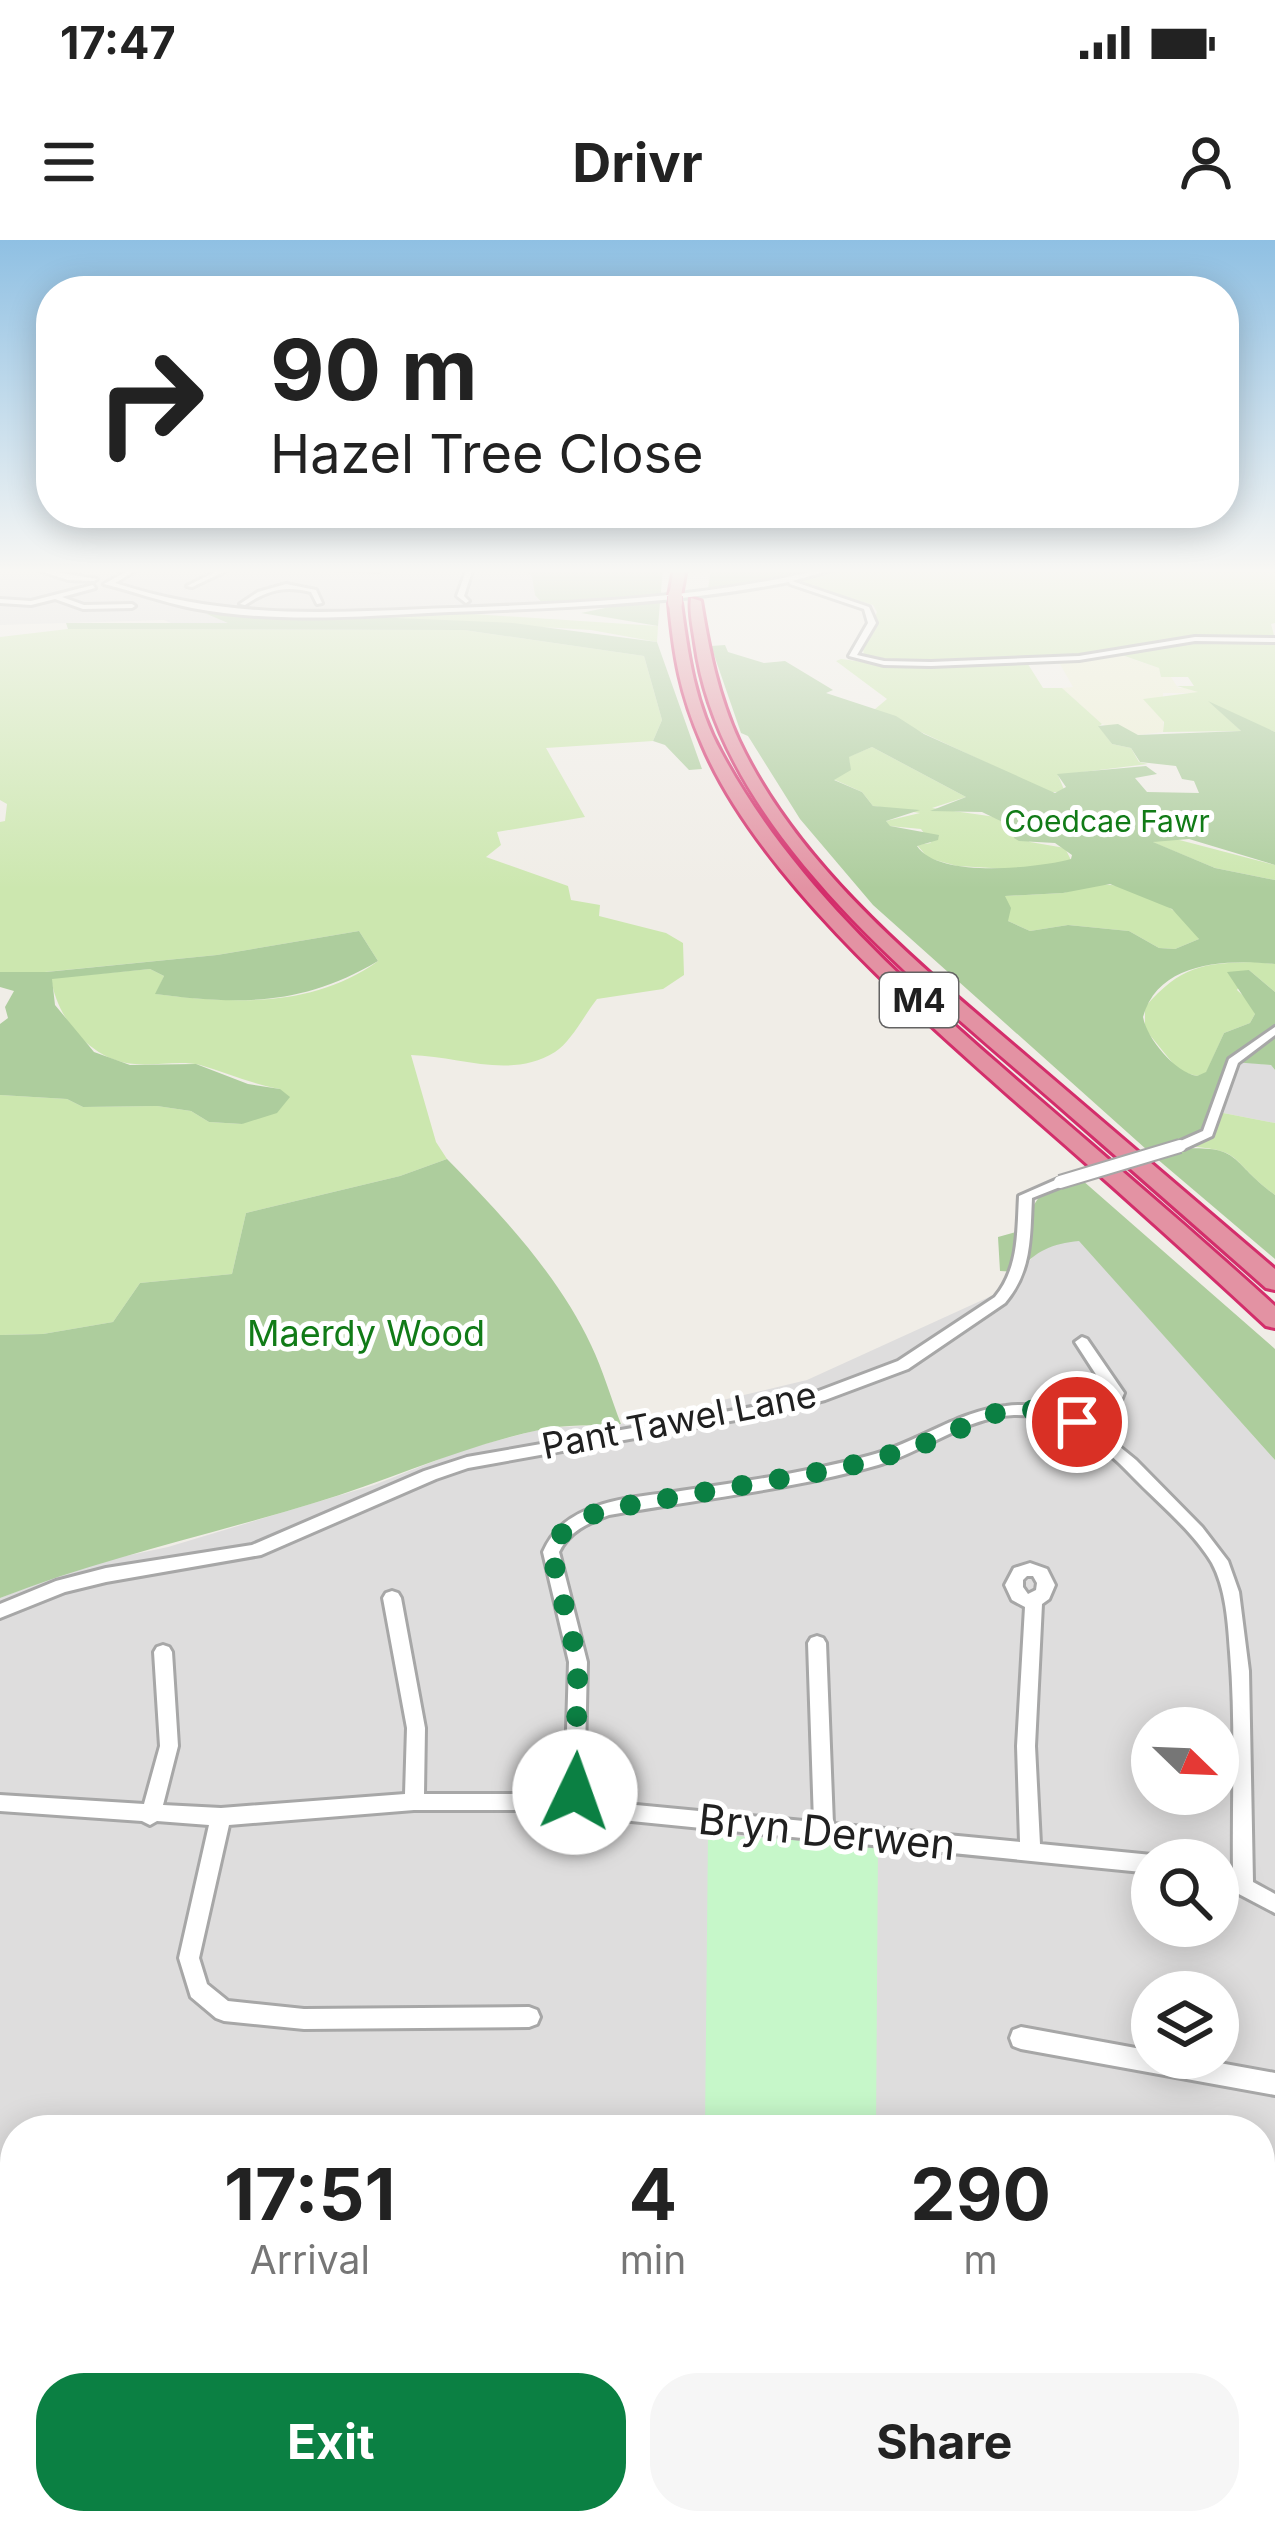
<!DOCTYPE html>
<style>
body{margin:0;font-family:Inter,sans-serif;background:#f6f6f6;color:#222;height:100vh;display:flex;flex-direction:column;font-size:45px;white-space:nowrap}
*{box-sizing:border-box;margin:0}
p{font-size:39px;color:#767676}
.icon{flex:none;width:66px;height:66px;fill:none;stroke:currentColor;stroke-width:2;stroke-linecap:round;stroke-linejoin:round}
.map{position:relative;flex:1;overflow:hidden}
.panel{position:absolute;left:0px;top:1875px;width:1275px;height:420px;display:flex;flex-direction:column;background:#fff;border-radius:48px 48px 0 0;box-shadow:0 6px 30px #0003}
.panel>*{flex:none}
.guide{position:absolute;left:36px;top:36px;width:1203px;height:252px;border-radius:48px;box-shadow:0 6px 30px #0003;background:#fff;color:#222;overflow:hidden}
.needle{width:78px;rotate:113deg}
.buttons{position:absolute;left:1131px;top:1467px;display:grid;gap:24px}
.buttons a{display:grid;place-items:center;width:108px;height:108px;border-radius:50%;background:#fff;box-shadow:0 6px 30px #0003;font-size:60px}
.pin{position:absolute;display:grid;place-items:center;width:102px;height:102px;color:#fff;margin:-51px;border:6px solid #fff;border-radius:50%;box-shadow:0 3px 12px #0007}
.me{position:absolute;width:132px;margin:-66px;rotate:3deg;stroke-linejoin:round;filter:drop-shadow(0 0 9px #0008)}
.turn{display:flex;align-items:center;gap:42px;height:252px;padding:0 36px;font-size:54px}
.turn .icon{width:156px;height:156px;stroke-width:2.5}
.turn b{display:block;font-size:84px;line-height:102px}
.eta{display:flex;justify-content:space-evenly;align-items:center;height:204px;text-align:center}
.eta b{font-size:72px;font-weight:700;line-height:84px}
.action{display:flex;gap:24px;margin-top:auto;padding:24px 36px}
.action a{flex:1;height:138px;border-radius:48px;background:#0b8043;color:#fff;font-size:48px;font-weight:700;line-height:138px;text-align:center}
.action a+a{background:#f6f6f6;color:#222}
.status{display:flex;justify-content:space-between;align-items:center;height:84px;padding:0 60px;background:#fff;direction:ltr}
.status svg{height:33px;fill:currentColor}
header{display:flex;justify-content:space-between;align-items:center;height:156px;padding:0 36px;background:#fff;font-size:54px;font-weight:700}
.map>svg:first-child{display:block}
.residential{fill:#dedddd;fill-rule:evenodd}
.farmland{fill:#eceed3}
.grass{fill:#cce7af}
.forest{fill:#adcd9d;fill-rule:evenodd}
.park{fill:#c6f7c9}
.lines{fill:none;stroke-linecap:round;stroke-linejoin:round}
.street-casing{stroke:#a7a7a7;stroke-width:6}
.highway-casing{stroke:#d32e6b;stroke-width:6}
.street{fill:#fff;fill-rule:evenodd}
.highway{fill:#e392a3;fill-rule:evenodd}
.street-bridge-casing{stroke:#a7a7a7;stroke-width:16;stroke-linecap:butt}
.highway-bridge-casing{stroke:#d32e6b;stroke-width:16;stroke-linecap:butt}
.street-bridge{stroke:#fff;stroke-width:12}
.highway-bridge{stroke:#e392a3;stroke-width:14}
.route{stroke:#0b8043;stroke-width:21;stroke-dasharray:0 37.8}
.labels{text-anchor:middle;stroke-width:10;stroke-linejoin:round;paint-order:stroke}
.far-park-label{font-size:30px;fill:#117b17;stroke:#fff}
.shield{fill:#fff;stroke:#636363;stroke-width:3}
.shield-label{font-size:33px;font-weight:bold;fill:#202020}
.park-label{font-size:36px;fill:#117b17;stroke:#fff}
.street-label{font-size:36px;fill:#202020;stroke:#fff}
.near-street-label{font-size:42px;fill:#202020;stroke:#fff}
</style>
<div class="status"><b>17:47</b><svg viewBox="0 0 49 12"><path d="M0 12V9h3v3zM5 12V6h3v6zM10 12V3h3v9zM15 12V0h3v12zM26 1h20v11H26zM47 4h2v5h-2z"/></svg></div>
<header><svg class="icon" aria-label="menu" viewBox="0 0 24 24"><path d="M4 6h16M4 12h16M4 18h16"/></svg>Drivr<svg class="icon" aria-label="person" viewBox="0 0 24 24"><circle cx="12" cy="8" r="4"/><path d="M4 21q1-7 8-7t8 7"/></svg></header>
<div class="map">
<svg width="1275" height="2295" viewBox="0 0 1275 2295">
<rect width="100%" height="100%" fill="#f0ede7"/>
<!-- residential -->
<g class="residential">
<polygon points="0,328 519,328 532,335 546,367 272,373 233,383 176,385 164,380 0,385"/>
<polygon points="1233,821 1271,825 1275,830 1275,883 1218,872"/>
<path d="M1079 1000 1275 1220V2295H0V1358L83 1325 168 1307 374 1245 465 1209 545 1188 621 1184 807 1140 1011 1047 1043 1002ZM1152 1488H1218V1554H1152ZM1152 1620H1218V1686H1152ZM1152 1752H1218V1818H1152ZM15 1890H1260V2280H15Z"/>
</g>
<!-- farmland -->
<polygon class="farmland" points="1116,409 1123,416 1159,428 1161,437 1171,437 1178,448 1195,448 1199,453 1163,453 1163,492 1138,495 1102,484 1062,448 1073,447 1056,417"/>
<!-- grass -->
<g class="grass">
<polygon points="844,328 1275,328 1275,383 1271,384 1275,399 1195,398 1050,418 879,421 864,418 863,407 877,372 873,365 796,342"/>
<polygon points="458,373 658,386 657,402 591,390 348,375"/>
<path d="M68 389 464 390 644 416 662 480 653 501 546 508 585 577 497 592 501 605 486 617 568 646 571 660 600 665 599 676 666 693 683 703 684 735 663 749 597 759C585 774 571 802 555 812 510 840 459 816 411 815L436 902 447 919 400 936 246 973 232 1034 140 1043 113 1082 43 1094 0 1095V855L67 859 83 867 157 866 191 871 209 882 242 884 280 849C251 844 228 833 200 825 180 820 156 826 135 824 91 821 57 779 51 738L150 729 164 736 156 754C233 764 313 768 378 721L359 691 217 715 45 732H0V582L5 581 7 564 0 560V397Z"/>
<polygon points="1202,400 1275,401 1275,492 1218,469 1241,491 1163,492 1164,482 1143,459 1198,452 1177,446 1194,446 1188,437 1161,437 1159,428 1119,414"/>
<polygon points="841,419 903,427 1026,421 1043,448 1062,448 1102,484 1099,486 1112,504 1131,508 1139,522 1148,524 1058,535 1065,552 1049,552 874,470 887,459 836,421"/>
<polygon points="872,507 966,557 932,568 996,577 1030,602 1065,608 1071,620 1029,630 957,626 928,618 917,605 931,603 921,589 889,586 886,581 920,573 873,566 862,552 833,539 850,524 848,517"/>
<polygon points="1168,597 1275,625 1275,640 1215,628 1152,602"/>
<path d="M1095 644C1132 643 1182 666 1199 699L1175 709 1159 708 1129 691 1068 685 1030 691 1008 681 1005 656 1063 653Z"/>
<path d="M1255 722 1275 724V752L1249 730 1237 750 1252 764 1255 774 1250 783 1224 793 1206 833 1197 836 1179 831 1145 789V767C1181 726 1202 723 1255 722Z"/>
<path d="M1218 872 1275 883V955C1227 920 1248 909 1180 906Z"/>
</g>
<!-- forest -->
<g class="forest">
<polygon points="519,328 663,328 658,386 581,373 605,368 600,365 546,367 535,355 532,336"/>
<polygon points="711,328 826,328 789,342 707,357"/>
<polygon points="231,371 513,383 657,402 702,529 689,530 665,505 653,501 662,480 644,416 464,390 68,389 66,383 228,383 207,374"/>
<path d="M725 405 728 412 764 423 785 421 833 450 826 453 896 476 924 494 1055 553 1066 547 1057 534 1146 526 1157 534 1135 538 1147 552 1199 553 1194 541 1182 539 1176 526 1140 522 1131 508 1112 504 1098 486 1118 484 1138 495 1241 491 1208 461 1275 492V625L1189 599 1153 602 1215 628 1275 640V724C1228 719 1158 721 1143 777 1147 799 1175 832 1197 836L1206 832 1224 793 1250 783 1255 774 1227 732 1249 730 1275 752V830L1271 825 1233 822 1214 886 1176 909C1244 905 1227 920 1275 955V1019L1156 918 873 665 800 579 748 496 741 493 711 406ZM872 507 966 557 930 571 982 572 1017 589 1014 598 1019 601 1055 603 1072 615 1071 619C1038 628 938 639 917 606L938 600 939 595 890 586 886 581 920 570 873 566 862 552 834 540 851 530 849 517ZM1110 644 1172 669 1199 699 1175 709 1159 708 1129 691 1068 685 1030 691 1008 681 1011 668 1005 656 1063 653Z"/>
<path d="M359 691 378 721C302 766 240 765 155 754L164 736 150 729 52 739 55 765 94 812 130 825 196 824 248 844 280 849 290 857 277 873 242 884 209 882 191 871 157 866 83 867 67 859 0 855V784L8 778 5 767 14 751 0 747V732H46L217 715Z"/>
<path d="M447 919C500 973 559 1036 591 1105 603 1130 611 1158 621 1184 595 1186 565 1184 539 1190 462 1206 390 1240 314 1263 209 1295 102 1318 0 1358V1095L43 1094 113 1082 140 1043 232 1034 246 973 400 936Z"/>
<path d="M1082 940 1275 1109V1220L1079 1001C1052 1004 1036 1010 1018 1032L1000 1031 998 997 1016 992 1045 948Z"/>
</g>
<!-- park -->
<polygon class="park" points="708,1594 878,1606 876,1890 705,1890"/>
<g class="lines">
<!-- street casing -->
<g class="street-casing">
<g id="street">
<polygon points="32,328 97,339 94,341 68,340"/>
<path d="M132 328H140L115 343C231 381 332 372 452 368 579 363 704 359 827 328H839L792 341 869 367 876 383 857 415 884 421 931 422 1079 416 1195 397 1275 398V402L1195 401 1079 420 931 426 884 425 849 416 868 383 864 369 790 344 789 342C677 364 564 368 450 372 364 376 277 384 192 368 162 362 132 351 104 344Z"/>
<polygon points="223,328 232,328 192,347 187,346"/>
<polygon points="304,328 381,328 381,329 378,331"/>
<polygon points="467,328 473,328 464,356 469,361 466,363 457,356"/>
<path d="M286 344 316 350 322 363 317 364 311 352C285 345 267 350 245 365L240 364 258 352Z"/>
<polygon points="93,345 95,348 62,357 84,365 132,364 135,366 132,368 83,369 55,359 31,365 0,363 0,359 31,361"/>
<polygon points="1275,787 1275,795 1238,823 1212,896 1184,909 1176,909 1176,903 1203,891 1229,819"/>
<path d="M1060 938 1065 939 1066 942 1065 945 1032 958C1030 998 1032 1031 1005 1063L908 1129 825 1160 769 1174 468 1228 436 1239 261 1315 106 1342 65 1352 0 1378V1364L56 1341 106 1328 252 1305 424 1231 467 1217 769 1164 816 1152 898 1121 995 1057C1019 1028 1017 992 1019 956Z"/>
<path d="M1082 1097 1087 1099 1124 1153 1116 1173 1098 1189 1136 1220 1202 1287 1228 1321 1239 1352 1249 1431 1253 1642 1275 1654V1673L1218 1643V1624L1233 1631C1232 1558 1236 1485 1230 1412 1228 1383 1226 1349 1212 1323 1192 1290 1158 1263 1132 1236 1100 1202 1062 1174 1014 1175 966 1177 923 1212 878 1225 790 1250 698 1259 609 1275 588 1283 569 1291 559 1312L587 1422 584 1560 814 1582 808 1403 811 1398 817 1396 823 1398 826 1403 833 1584 1020 1602 1017 1506 1025 1367 1012 1360 1005 1345 1014 1328 1030 1323 1047 1329 1055 1345 1049 1359 1042 1364 1035 1506 1040 1604 1152 1615 1160 1620H1152V1633L521 1570H414L229 1585 199 1718 207 1744 228 1761 304 1769 529 1767 537 1770 540 1777 537 1784 529 1787 304 1789 224 1781 216 1778 191 1757 179 1718 209 1585 157 1581 150 1585 142 1581 0 1571V1555L144 1564 160 1506 154 1412 157 1407 163 1405 169 1407 172 1412 178 1506 163 1565 221 1568 405 1554 407 1488 383 1358 386 1353 392 1351 398 1353 401 1358 425 1488 424 1554H521L565 1558 569 1422 543 1312C554 1287 572 1275 597 1266 625 1256 658 1255 687 1250 748 1241 809 1232 868 1216 916 1204 957 1171 1006 1166 1034 1162 1061 1170 1086 1182L1104 1167 1108 1153 1075 1102ZM1027 1336H1033L1037 1343 1036 1350 1028 1354 1023 1347V1340Z"/>
<polygon points="1021,1787 1152,1811 1152,1818 1192,1818 1275,1833 1275,1855 1021,1809 1013,1806 1010,1798 1013,1790"/>
<polygon points="15,2062 15,2090 0,2099 0,2071"/>
<polygon points="1260,2127 1275,2136 1275,2165 1260,2156"/>
<polygon points="1275,2189 1275,2215 1260,2218 1260,2192"/>
<polygon points="941,2280 968,2280 974,2295 947,2295"/>
</g>
</g>
<!-- highway casing -->
<g class="highway-casing">
<g id="highway">
<path d="M674 328H686L681 356 676 359 681 363C688 415 695 465 721 512 793 646 913 750 1027 849 1110 921 1194 992 1275 1066V1088L1266 1086C1183 1009 1099 934 1014 860 910 768 756 633 702 504 680 453 674 417 669 363L674 359 669 356Z"/>
<path d="M691 358 701 361C709 410 718 455 739 501 799 628 921 726 1026 816 1109 887 1192 958 1275 1029V1050L1266 1048C1195 985 1124 923 1053 861 919 744 720 591 695 403 693 388 689 372 691 358Z"/>
</g>
</g>
<!-- street -->
<use href="#street" class="street"/>
<!-- highway -->
<use href="#highway" class="highway"/>
<!-- street-bridge casing -->
<g class="street-bridge-casing">
<polyline id="street-bridge" points="1060,942 1180,906"/>
</g>
<!-- highway-bridge casing -->
<g class="highway-bridge-casing">
<polyline id="highway-bridge" points="675,356 675,363"/>
</g>
<!-- street-bridge -->
<use href="#street-bridge" class="street-bridge"/>
<!-- highway-bridge -->
<use href="#highway-bridge" class="highway-bridge"/>
</g>
<!-- sky -->
<linearGradient id="sky" x2="0" y2="1"><stop stop-color="#8fc0e3"/><stop offset="0.51" stop-color="#f8f7f4"/><stop offset="1" stop-color="#f8f7f4" stop-opacity="0"/></linearGradient>
<rect width="1275" height="649" fill="url(#sky)"/>
<g class="lines">
<!-- route -->
<path class="route" d="M575 1552 578 1422 551 1312C559 1287 584 1277 608 1269L842 1228 914 1208 1001 1171 1033 1170 1077 1182"/>
</g>
<g class="labels">
<!-- far-park labels -->
<g class="far-park-label">
<text x="1107" y="592">Coedcae Fawr</text>
</g>
<!-- shield labels -->
<rect class="shield" x="880" y="733" width="78" height="54" rx="9"/>
<g class="shield-label">
<text x="919" y="772">M4</text>
</g>
<!-- park labels -->
<g class="park-label">
<text x="366" y="1106">Maerdy Wood</text>
</g>
<!-- street labels -->
<g class="street-label">
<text transform="translate(679 1180) rotate(-11)" y="13">Pant Tawel Lane</text>
</g>
<!-- near-street labels -->
<g class="near-street-label">
<text transform="translate(827 1592) rotate(6)" y="15">Bryn Derwen</text>
</g>
</g>
</svg>
<div class="buttons">
<a><svg class="needle" viewBox="-14 -14 28 28"><path d="M0-13l5 13h-10z" fill="#e53935"/><path d="M0 13l5-13h-10z" fill="#767676"/></svg></a>
<a><svg class="icon" aria-label="search" viewBox="0 0 24 24"><circle cx="10" cy="10" r="6"/><path d="M15 15l6 6"/></svg></a>
<a><svg class="icon" aria-label="layers" viewBox="0 0 24 24"><path d="M12 4l9 5-9 5-9-5zM3 14l9 5 9-5"/></svg></a>
</div>
<div class="pin" style="left:1077px;top:1182px;background:#d93025"><svg class="icon" aria-label="arrive" viewBox="0 0 24 24"><path d="M6 21V4h12l-3 4 3 4H6"/></svg></div>
<svg class="me" style="left:575px;top:1552px" viewBox="-20 -20 40 40"><circle r="19" fill="#fff"/><path d="M0-13L10 11 0 6-10 11z" fill="#0b8043"/></svg>
<div class="guide">
<div class="turn"><svg class="icon" aria-label="right" viewBox="0 0 24 24"><path d="M7 20v-9h11M14 6l5 5-5 5"/></svg><div><b>90 m</b>Hazel Tree Close</div></div>
</div>
<section class="panel">
<div class="eta">
<div><b>17:51</b><p>Arrival</p></div>
<div><b>4</b><p>min</p></div>
<div><b>290</b><p>m</p></div>
</div>
<div class="action"><a>Exit</a><a>Share</a></div>
</section>
</div>
